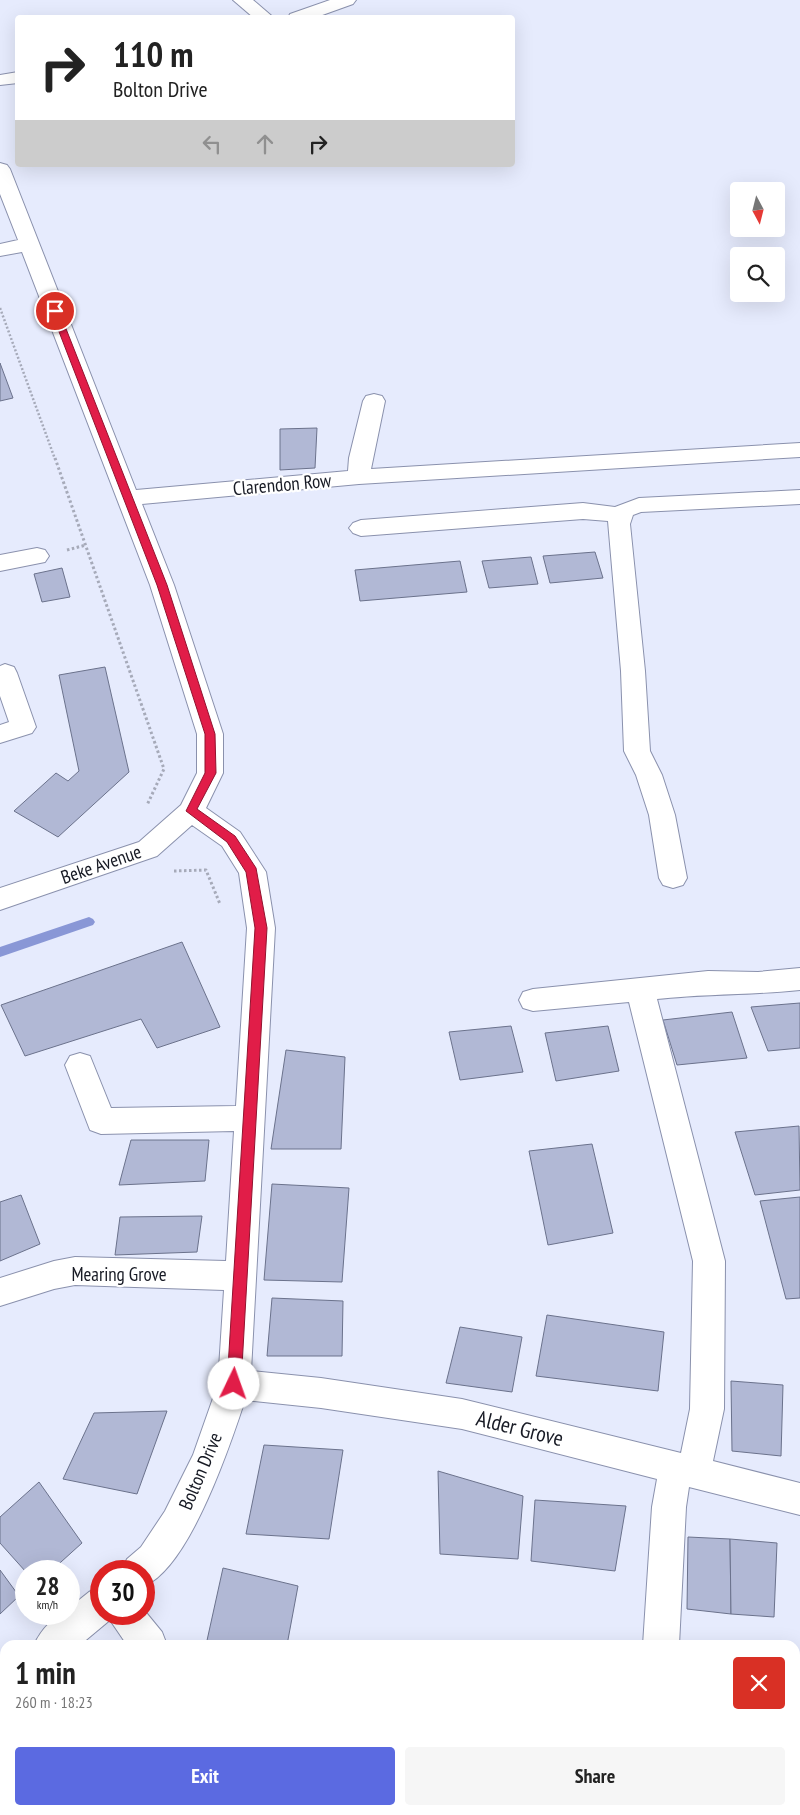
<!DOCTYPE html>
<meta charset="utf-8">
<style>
body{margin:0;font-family:"PT Sans Narrow",sans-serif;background:#f6f6f6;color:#222;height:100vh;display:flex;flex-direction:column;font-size:19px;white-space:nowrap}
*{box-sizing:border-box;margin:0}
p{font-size:16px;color:#767676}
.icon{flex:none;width:28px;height:28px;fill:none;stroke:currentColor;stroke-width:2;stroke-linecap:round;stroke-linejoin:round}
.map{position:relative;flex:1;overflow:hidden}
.drawer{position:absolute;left:0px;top:1640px;width:800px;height:175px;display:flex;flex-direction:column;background:#fff;border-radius:15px 15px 0 0;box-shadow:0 5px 20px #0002}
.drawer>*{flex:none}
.banner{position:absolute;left:15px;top:15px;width:500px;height:152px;border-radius:5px;box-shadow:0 5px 20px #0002;background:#fff;color:#222;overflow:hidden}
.needle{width:32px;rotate:173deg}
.fabs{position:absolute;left:730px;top:182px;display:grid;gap:10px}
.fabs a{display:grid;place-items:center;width:55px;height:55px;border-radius:5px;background:#fff;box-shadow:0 5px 20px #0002;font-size:25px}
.speed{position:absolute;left:15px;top:1560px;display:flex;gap:10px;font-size:25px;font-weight:700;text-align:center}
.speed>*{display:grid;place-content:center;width:65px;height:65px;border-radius:50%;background:#fff;box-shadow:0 5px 20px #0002;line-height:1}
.speed small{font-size:12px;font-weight:400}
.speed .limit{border:8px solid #d22;background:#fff;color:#111}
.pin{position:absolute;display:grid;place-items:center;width:42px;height:42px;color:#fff;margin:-21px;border:2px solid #fff;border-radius:50%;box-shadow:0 1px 5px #0007}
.me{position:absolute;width:55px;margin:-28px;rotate:3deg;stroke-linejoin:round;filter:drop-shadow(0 0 4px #0008)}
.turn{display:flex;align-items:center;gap:18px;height:105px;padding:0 15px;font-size:22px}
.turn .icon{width:65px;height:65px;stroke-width:2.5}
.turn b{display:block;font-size:35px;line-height:42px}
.lanes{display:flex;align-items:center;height:48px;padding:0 15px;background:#0003;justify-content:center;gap:25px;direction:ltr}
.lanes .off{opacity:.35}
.round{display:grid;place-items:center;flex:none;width:52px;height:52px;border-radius:5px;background:#f6f6f6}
.head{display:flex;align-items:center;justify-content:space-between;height:85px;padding:0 15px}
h1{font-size:30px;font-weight:700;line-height:38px}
.cta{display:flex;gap:10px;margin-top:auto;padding:10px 15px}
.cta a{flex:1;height:58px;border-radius:5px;background:#5b6ae1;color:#fff;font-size:20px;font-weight:700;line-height:58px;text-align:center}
.cta a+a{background:#f6f6f6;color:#222}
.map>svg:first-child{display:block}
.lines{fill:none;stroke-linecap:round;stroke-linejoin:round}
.stream{fill:#8997d6;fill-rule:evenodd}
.building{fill:#b1b8d5;stroke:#6b728c}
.minor-casing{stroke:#8a91ad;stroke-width:2}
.path-far1{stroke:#a6aab9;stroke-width:2.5;stroke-dasharray:2 2;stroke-linecap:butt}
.path{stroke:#a6aab9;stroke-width:3;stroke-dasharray:2.5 2.5;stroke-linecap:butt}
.minor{fill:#fff;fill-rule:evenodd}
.route{fill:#e11d48;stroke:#92132f}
.labels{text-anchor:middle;stroke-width:4.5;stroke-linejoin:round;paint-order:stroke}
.street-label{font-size:19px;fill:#171a24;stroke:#fff}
.near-street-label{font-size:22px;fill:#171a24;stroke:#fff}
</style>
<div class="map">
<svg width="800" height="1815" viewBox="0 0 800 1815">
<rect width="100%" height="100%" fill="#e6ebfd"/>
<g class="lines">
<!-- stream -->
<polygon class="stream" points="89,917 93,919 95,922 93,925 0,957 0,947"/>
</g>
<!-- building -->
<g class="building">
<polygon points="0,363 13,398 0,401"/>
<polygon points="317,428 315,468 280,470 280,429"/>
<polygon points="595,552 603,578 550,583 543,556"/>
<polygon points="531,557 538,584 489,588 482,561"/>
<polygon points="460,561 467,592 360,601 355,570"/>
<polygon points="62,568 70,597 42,602 34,574"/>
<polygon points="105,667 129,772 58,837 14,811 56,773 68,781 79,771 59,675"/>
<polygon points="182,942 220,1027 157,1048 141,1019 25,1056 1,1005"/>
<polygon points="800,1003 800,1048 768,1051 751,1007"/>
<polygon points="732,1012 747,1058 677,1065 663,1020"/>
<polygon points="511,1026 523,1072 460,1080 449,1032"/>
<polygon points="608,1026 619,1071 556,1081 545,1033"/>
<polygon points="286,1050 345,1057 341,1149 271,1149"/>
<polygon points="799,1126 800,1190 755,1195 735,1132"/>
<polygon points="131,1140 209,1140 205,1181 119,1185"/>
<polygon points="592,1144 613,1233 548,1245 529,1151"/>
<polygon points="272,1184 349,1188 342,1282 264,1280"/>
<polygon points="21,1195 40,1244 0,1261 0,1202"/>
<polygon points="800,1197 800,1298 786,1299 760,1201"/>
<polygon points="202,1216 197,1252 115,1255 120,1217"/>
<polygon points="272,1298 343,1301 342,1356 267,1356"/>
<polygon points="547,1315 664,1332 658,1391 536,1376"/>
<polygon points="460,1327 522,1337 512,1392 446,1383"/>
<polygon points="731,1381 783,1385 781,1456 732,1451"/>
<polygon points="167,1411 137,1494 63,1479 94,1413"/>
<polygon points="264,1445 343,1450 329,1539 246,1534"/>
<polygon points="438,1471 523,1496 518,1559 440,1554"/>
<polygon points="39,1482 82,1543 51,1571 26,1572 0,1543 0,1517"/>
<polygon points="535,1500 626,1506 615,1571 531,1561"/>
<polygon points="688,1537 730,1539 731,1614 687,1609"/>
<polygon points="730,1539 777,1543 774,1617 731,1614"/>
<polygon points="223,1568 298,1586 287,1645 206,1645"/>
<polygon points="0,1570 19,1596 0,1614"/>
<polygon points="240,1810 328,1810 328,1815 239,1815"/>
<rect x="507" y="1810" width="85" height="5"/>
<polygon points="673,1810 766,1810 767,1815 673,1815"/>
</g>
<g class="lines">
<!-- minor casing -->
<g class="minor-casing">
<g id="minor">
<polygon points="233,0 253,0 274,18 254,18"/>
<polygon points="330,0 356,0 353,4 314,18 288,18 290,14"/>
<polygon points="18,72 18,83 0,85 0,75"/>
<path d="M0 163 7 165 10 169 136 490 348 471 349 458 363 401 366 396 374 394 382 396 385 401 371 469 800 443V457L359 484 142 504 174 585 223 734V773L206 808 240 832 266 872 275 928 251 1371 321 1378 462 1399 681 1453 690 1409 693 1261 629 1002 533 1011 523 1008 519 1000 523 992 533 989 708 971 758 972 800 968V990C752 995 705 994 657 999L725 1261 724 1409 713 1461 800 1483V1515L689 1487 686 1507 679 1645H643L652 1507 657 1479 462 1429 321 1408 245 1400C230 1446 189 1568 144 1586V1571H122L127 1559 141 1547 165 1511 193 1455 218 1384 224 1290 75 1285 54 1289 0 1306V1278L54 1261 75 1257 226 1261 234 1131 101 1134 90 1130 65 1065 70 1056 80 1053 90 1056 111 1108 236 1106 247 928 239 873 222 846 192 825 157 856 0 910V888L139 842 181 805 197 773V734L150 585 22 252 0 256V244L18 240 0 194Z"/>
<polygon points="800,490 800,504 641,512 633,515 630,524 645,671 650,751 662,775 675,815 687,878 683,885 673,888 663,885 659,878 649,815 636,775 624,751 621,671 608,521 583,519 361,536 353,533 349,528 353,523 361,520 583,503 615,507 639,498"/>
<polygon points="37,548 45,550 49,556 45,562 0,571 0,555"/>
<polygon points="5,664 14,667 17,673 36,727 32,733 0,743 0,725 9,722 0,696 0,666"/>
<path d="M101 1586V1614H144V1610L162 1632 167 1645H127L110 1620 80 1645H34C40 1632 53 1614 69 1614V1608L89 1592Z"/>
<polygon points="5,1668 5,1707 0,1709 0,1670"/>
<polygon points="162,1810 200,1810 199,1815 161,1815"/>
<rect x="631" y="1810" width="38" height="5"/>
</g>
</g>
<!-- path-far1 -->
<polyline class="path-far1" points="0,308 55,459"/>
<!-- path -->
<g class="path">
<polyline points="55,458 164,769 147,805"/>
<polyline points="67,550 86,545"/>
<polyline points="174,871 206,870 220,904"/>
</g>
<!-- minor -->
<use href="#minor" class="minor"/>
</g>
<!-- route -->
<polygon class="route" points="55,308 59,311 167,585 215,734 216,773 197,809 235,836 256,868 267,928 241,1384 239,1388 234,1390 229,1388 227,1384 255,928 246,872 227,842 186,811 205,773 205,734 157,585 51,311"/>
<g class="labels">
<!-- street labels -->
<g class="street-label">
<text transform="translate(282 484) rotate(-5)" y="7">Clarendon Row</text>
<text transform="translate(101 864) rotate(-19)" y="7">Beke Avenue</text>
<text x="119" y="1281">Mearing Grove</text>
<text transform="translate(200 1471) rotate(-67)" y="7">Bolton Drive</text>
</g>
<!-- near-street labels -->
<g class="near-street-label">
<text transform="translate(520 1428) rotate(14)" y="8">Alder Grove</text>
</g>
</g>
</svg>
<div class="fabs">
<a><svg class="needle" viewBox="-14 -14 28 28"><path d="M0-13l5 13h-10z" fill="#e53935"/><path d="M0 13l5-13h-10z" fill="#767676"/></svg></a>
<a><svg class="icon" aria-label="search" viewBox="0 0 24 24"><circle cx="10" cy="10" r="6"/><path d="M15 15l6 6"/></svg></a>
</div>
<div class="speed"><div>28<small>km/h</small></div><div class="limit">30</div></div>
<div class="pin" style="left:55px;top:311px;background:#d93025"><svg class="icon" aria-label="arrive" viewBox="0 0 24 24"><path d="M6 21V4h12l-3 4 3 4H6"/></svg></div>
<svg class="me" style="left:234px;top:1384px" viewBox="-20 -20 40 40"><circle r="19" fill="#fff"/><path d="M0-13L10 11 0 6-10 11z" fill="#e11d48"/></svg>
<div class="banner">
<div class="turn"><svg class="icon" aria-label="right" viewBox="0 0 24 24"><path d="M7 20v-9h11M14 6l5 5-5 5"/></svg><div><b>110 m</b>Bolton Drive</div></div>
<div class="lanes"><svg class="icon off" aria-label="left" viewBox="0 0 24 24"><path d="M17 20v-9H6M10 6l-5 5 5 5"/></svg><svg class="icon off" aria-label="ahead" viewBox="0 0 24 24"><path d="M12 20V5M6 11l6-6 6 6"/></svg><svg class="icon" aria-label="right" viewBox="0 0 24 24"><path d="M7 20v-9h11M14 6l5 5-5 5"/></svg></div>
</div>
<section class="drawer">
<div class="head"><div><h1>1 min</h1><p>260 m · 18:23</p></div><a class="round" style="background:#d93025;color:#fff"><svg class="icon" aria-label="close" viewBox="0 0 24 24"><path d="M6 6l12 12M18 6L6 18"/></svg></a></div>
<div class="cta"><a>Exit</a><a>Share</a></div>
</section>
</div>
